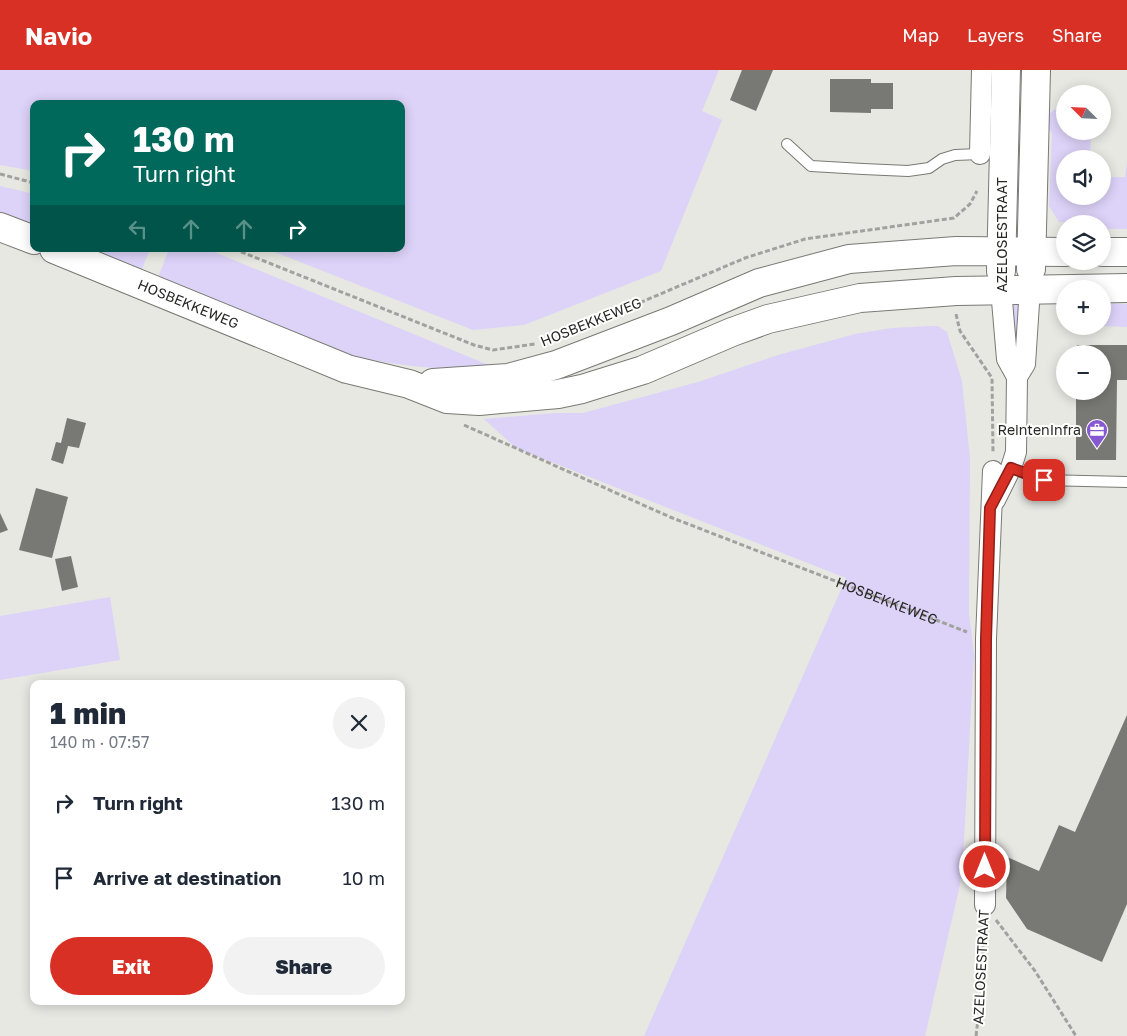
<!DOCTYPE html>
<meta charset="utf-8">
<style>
body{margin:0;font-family:"Golos Text",sans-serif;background:#f2f2f3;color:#1f2937;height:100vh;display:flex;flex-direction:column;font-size:19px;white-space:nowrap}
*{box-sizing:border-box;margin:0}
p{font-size:16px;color:#747a83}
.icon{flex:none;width:28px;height:28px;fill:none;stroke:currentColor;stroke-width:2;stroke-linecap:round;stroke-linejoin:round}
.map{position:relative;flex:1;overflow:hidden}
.sheet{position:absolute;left:30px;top:610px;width:375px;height:325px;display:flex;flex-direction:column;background:#fff;border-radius:10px;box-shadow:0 2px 12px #0003}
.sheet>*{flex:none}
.top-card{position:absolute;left:30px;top:30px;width:375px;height:152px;border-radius:10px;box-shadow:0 2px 12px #0003;background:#00695c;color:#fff;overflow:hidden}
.needle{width:32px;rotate:294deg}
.tools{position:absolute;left:1056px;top:15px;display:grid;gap:10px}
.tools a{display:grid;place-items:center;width:55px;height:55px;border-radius:50%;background:#fff;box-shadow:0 2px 12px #0003;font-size:25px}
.pin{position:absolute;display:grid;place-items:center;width:42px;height:42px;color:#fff;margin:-21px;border-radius:10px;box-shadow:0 2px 8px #0006}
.me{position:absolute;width:55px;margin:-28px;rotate:0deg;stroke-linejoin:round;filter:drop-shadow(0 0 4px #0008)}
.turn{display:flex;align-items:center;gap:18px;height:105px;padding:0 20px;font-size:22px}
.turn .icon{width:65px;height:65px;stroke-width:2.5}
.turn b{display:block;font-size:35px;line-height:42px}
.lanes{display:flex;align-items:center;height:48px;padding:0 20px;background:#0003;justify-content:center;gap:25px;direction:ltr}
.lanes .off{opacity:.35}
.round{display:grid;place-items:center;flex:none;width:52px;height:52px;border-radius:26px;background:#f2f2f3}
.headline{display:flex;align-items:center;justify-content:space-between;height:85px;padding:0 20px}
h1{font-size:30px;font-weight:800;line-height:38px}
.primary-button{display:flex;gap:10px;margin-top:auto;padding:10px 20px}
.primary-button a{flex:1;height:58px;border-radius:30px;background:#d93025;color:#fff;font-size:20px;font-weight:800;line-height:58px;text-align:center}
.primary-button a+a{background:#f2f2f3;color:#1f2937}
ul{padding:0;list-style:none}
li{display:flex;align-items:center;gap:15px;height:75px;padding:0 20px}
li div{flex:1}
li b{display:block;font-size:19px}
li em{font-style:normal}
header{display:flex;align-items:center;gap:30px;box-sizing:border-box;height:70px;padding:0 25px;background:#d93025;color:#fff}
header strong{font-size:24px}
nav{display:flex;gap:28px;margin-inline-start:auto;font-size:18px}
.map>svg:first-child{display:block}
.green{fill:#ddd2f8}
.building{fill:#787974}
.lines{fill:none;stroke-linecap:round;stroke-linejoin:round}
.lane-casing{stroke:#797a75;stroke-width:12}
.street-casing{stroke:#797a75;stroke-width:22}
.secondary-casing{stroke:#797a75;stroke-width:30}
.path{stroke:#a1a29e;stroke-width:3;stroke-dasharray:5 2.5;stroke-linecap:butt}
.lane{stroke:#fff;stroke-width:10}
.street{stroke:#fff;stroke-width:20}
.secondary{stroke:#fff;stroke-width:28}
.route-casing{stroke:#8d1f18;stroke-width:12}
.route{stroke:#d93025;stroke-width:9}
.labels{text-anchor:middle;stroke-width:4;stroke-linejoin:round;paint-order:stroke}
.street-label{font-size:14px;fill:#282927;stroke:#fffffe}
.poi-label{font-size:14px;fill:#282927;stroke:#fffffe;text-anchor:end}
</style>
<header>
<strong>Navio</strong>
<nav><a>Map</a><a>Layers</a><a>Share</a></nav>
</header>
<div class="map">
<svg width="1127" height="966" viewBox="0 0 1127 966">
<rect width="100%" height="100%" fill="#e7e8e2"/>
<!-- green -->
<g class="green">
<polygon points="0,0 719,0 702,41 722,50 661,201 524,255 473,260 267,179 401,179 401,34 34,34 34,101 0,95"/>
<polygon points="1065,36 1065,61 1091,61 1090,89 1065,89 1065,126 1102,126 1103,107 1125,107 1127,92 1127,159 1103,159 1102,154 1059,152 1049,136 1052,64 1044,48 1054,40"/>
<polygon points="1019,39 1030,40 1019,140 1017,137"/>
<polygon points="0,116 34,124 34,160 0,146"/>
<polygon points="79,179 150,179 140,204"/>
<path d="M169 179H207L491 296C473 300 457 299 438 298 338 294 248 248 157 210Z"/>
<polygon points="1103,233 1127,234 1127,257 1103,256"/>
<polygon points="1014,234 1020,234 1017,294 1013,237"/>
<polygon points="930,256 938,256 947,262 962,311 970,388 969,543 974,585 962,806 925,966 644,966 846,508 516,378 484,349 556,343 583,343 698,312 778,285 855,264 892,258"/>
<polygon points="110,527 120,590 0,610 0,546"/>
</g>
<!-- building -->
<g class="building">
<polygon points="742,0 773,0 756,41 730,30"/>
<polygon points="830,9 871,9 871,13 893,13 893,39 871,39 871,43 830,42"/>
<polygon points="1077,275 1127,275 1127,310 1117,310 1116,390 1076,390 1076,321 1102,321 1102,284 1077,284"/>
<polygon points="67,348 86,353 79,378 68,376 63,394 51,390 56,372 61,373"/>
<polygon points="36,418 68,427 52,488 19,480"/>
<polygon points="0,443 8,460 0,463"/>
<polygon points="71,486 78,517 62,521 55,489"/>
<polygon points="1127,645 1127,834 1102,892 1027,859 1006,828 1007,787 1039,801 1059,755 1075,762"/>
</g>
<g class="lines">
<!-- lane casing -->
<g class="lane-casing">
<g id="lane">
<polyline points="787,74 811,96 863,99 908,101 929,98 942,89 955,85 980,84"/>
<polyline points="1011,398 1043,410 1127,412"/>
</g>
</g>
<!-- street casing -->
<g class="street-casing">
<g id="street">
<polyline points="980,84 982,0"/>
<polyline points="1017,307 1025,294 1030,218"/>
<polyline points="995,430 1011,398 1016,382 1017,307 1007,289 1001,219"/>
<polyline points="985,835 986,569 993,401"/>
</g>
</g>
<!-- secondary casing -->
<g class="secondary-casing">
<g id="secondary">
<polyline points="0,157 34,170"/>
<path id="s2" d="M54 179 347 299 409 314 447 329 479 331 558 324 582 319 643 300 732 262 768 249 860 228 956 221 1127 218"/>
<polyline points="1102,182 1127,182"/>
<polyline points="1031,199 1036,0"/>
<polyline points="1001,201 1006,0"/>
<polyline points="433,313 508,308 556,295 671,251 759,213 849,189 956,181 1065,182"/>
</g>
</g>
<!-- path -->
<g class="path">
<polyline points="0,104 34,113"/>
<polyline points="234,179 474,275 493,280 535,274"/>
<polyline points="956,244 960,261 992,308 993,382"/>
<polyline points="578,259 745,188 805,169 954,148 970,134 977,121"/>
<path id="s1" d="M464 355 670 447 967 562"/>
<polyline points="996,850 1035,901 1076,966"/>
<polyline points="976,966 983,908 983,855"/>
</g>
<!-- lane -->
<use href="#lane" class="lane"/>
<!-- street -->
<use href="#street" class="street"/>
<!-- secondary -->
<use href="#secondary" class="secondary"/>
</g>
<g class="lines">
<!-- route casing -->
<g class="route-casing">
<polyline id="route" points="985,797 986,569 990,438 1011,398 1044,410"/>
</g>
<!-- route -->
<use href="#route" class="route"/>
</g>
<!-- icons -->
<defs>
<g id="office-pin" transform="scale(1.125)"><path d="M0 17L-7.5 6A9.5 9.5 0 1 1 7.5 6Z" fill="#8658d1" stroke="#fffffe"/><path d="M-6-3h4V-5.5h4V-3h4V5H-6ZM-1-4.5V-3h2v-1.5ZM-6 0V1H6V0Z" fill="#fff"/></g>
</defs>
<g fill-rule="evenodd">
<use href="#office-pin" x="1097" y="360"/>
</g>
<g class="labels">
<!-- street labels -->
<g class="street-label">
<text transform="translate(1002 165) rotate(-90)" y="5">AZELOSESTRAAT</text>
<text dy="5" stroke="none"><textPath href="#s2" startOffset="145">HOSBEKKEWEG</textPath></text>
<text transform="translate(591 252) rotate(-22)" y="5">HOSBEKKEWEG</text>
<text dy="5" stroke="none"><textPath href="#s1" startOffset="458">HOSBEKKEWEG</textPath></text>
<text transform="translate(981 897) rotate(-87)" y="5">AZELOSESTRAAT</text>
</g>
<!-- poi labels -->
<g class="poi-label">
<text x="1081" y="365">ReintenInfra</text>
</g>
</g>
</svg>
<div class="tools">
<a><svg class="needle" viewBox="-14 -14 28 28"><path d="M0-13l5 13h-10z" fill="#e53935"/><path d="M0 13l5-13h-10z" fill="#747a83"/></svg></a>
<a><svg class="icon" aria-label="sound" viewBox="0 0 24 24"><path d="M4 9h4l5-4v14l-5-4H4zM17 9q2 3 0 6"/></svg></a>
<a><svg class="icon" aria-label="layers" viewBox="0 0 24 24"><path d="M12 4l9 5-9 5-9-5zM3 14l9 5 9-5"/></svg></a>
<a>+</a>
<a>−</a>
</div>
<div class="pin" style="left:1044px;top:410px;background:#d93025"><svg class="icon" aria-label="arrive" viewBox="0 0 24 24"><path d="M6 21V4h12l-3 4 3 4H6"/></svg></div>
<svg class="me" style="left:985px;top:797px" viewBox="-20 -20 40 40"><circle r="17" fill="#d93025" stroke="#fff" stroke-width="3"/><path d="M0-11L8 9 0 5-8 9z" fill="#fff"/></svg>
<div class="top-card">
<div class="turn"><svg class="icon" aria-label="right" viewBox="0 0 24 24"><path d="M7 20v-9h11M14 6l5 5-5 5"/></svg><div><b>130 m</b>Turn right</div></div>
<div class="lanes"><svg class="icon off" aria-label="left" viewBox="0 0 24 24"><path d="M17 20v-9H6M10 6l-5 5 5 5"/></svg><svg class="icon off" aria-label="ahead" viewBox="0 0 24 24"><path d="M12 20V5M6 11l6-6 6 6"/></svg><svg class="icon off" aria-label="ahead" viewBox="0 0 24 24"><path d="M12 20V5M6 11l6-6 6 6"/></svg><svg class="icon" aria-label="right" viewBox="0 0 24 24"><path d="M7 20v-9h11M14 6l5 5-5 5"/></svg></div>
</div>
<section class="sheet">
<div class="headline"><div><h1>1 min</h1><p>140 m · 07:57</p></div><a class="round"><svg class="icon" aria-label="close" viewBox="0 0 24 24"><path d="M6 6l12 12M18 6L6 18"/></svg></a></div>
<ul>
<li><svg class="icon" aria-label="right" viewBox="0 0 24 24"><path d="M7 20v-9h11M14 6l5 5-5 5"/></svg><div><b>Turn right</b></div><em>130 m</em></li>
<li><svg class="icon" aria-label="arrive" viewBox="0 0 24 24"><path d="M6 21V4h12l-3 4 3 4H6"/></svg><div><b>Arrive at destination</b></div><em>10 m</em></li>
</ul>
<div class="primary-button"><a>Exit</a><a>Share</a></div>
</section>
</div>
